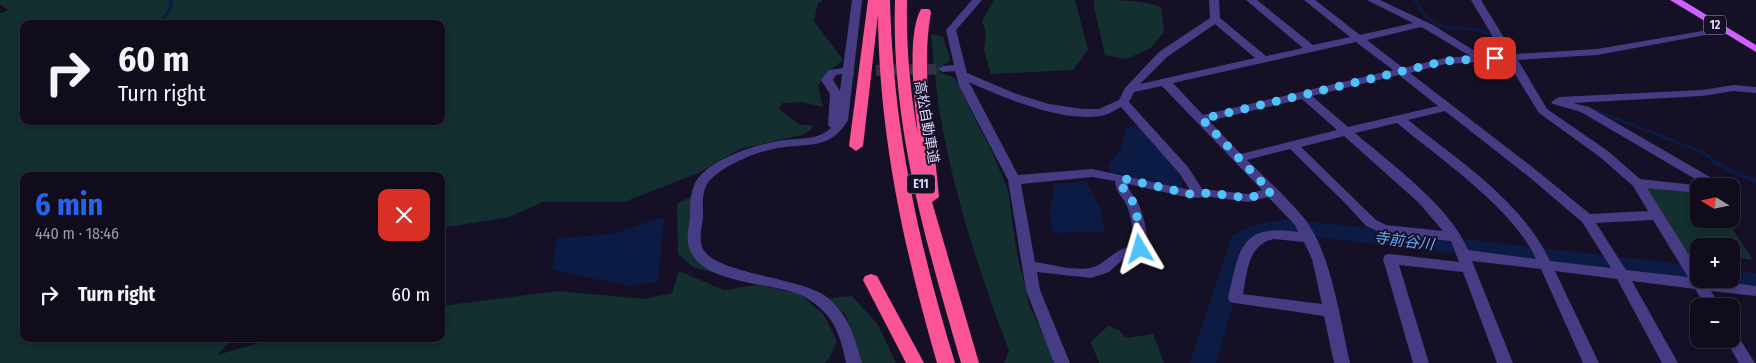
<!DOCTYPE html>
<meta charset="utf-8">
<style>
body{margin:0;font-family:"Fira Sans Condensed","Noto Sans JP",sans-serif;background:#1e1a29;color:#f1f3f6;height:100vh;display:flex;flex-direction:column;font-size:19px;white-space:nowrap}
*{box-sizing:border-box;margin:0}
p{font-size:16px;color:#9c9ba3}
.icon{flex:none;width:28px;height:28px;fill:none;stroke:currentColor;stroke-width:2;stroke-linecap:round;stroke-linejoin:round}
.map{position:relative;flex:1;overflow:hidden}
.details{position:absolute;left:20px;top:172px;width:425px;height:170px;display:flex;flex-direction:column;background:#100c1c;border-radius:10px;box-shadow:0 2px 8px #0003,0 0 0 1px #302c3b}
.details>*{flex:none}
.top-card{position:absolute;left:20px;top:20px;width:425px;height:105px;border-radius:10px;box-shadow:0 2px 8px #0003,0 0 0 1px #302c3b;background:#100c1c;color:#f1f3f6;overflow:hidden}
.needle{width:32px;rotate:280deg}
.fabs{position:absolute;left:1690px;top:178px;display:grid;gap:10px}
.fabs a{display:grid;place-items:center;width:50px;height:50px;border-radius:10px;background:#100c1c;box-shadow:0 2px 8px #0003,0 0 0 1px #302c3b;font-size:25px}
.pin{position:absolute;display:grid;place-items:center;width:42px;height:42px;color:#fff;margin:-21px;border-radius:10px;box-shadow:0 2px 8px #0006}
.me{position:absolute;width:55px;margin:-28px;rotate:353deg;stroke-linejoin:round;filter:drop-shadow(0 0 4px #0008)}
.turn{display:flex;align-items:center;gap:18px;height:105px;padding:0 15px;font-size:22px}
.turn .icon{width:65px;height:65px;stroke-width:2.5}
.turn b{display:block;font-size:35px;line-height:42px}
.round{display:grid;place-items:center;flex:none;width:52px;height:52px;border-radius:10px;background:#1e1a29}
.summary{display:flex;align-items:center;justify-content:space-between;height:85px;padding:0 15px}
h1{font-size:30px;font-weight:700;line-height:38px;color:#2563eb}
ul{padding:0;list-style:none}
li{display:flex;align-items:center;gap:15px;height:75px;padding:0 15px}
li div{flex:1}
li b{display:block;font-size:19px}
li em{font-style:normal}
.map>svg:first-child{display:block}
.green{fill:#132f30;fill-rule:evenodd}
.water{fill:#0b1b44}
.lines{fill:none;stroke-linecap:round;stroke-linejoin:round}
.stream-far1{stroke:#0b1b44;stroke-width:3}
.stream{stroke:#0b1b44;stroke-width:4.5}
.river{fill:#0b1b44;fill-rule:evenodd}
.minor-tunnel{stroke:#342e46;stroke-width:11;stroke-dasharray:11 5.5;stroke-linecap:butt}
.minor{fill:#453c84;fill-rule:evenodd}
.major{fill:#cf60fb;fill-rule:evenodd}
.highway{fill:#fb5496;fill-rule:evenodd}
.route{stroke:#4fc3f7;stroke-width:9;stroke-dasharray:0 16.2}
.labels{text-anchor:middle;stroke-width:4;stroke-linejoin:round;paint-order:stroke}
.shield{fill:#161026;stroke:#a29bbd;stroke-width:1}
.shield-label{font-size:12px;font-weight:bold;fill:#ded6fe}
.street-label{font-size:14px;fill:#ded6fe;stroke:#161026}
.water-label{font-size:15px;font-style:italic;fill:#67aafc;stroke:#161026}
</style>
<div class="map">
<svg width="1756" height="363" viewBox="0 0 1756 363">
<rect width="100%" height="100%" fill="#161026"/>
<!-- green -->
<g class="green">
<path d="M0 0H823L818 3 814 21 843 60 828 72 818 86 823 107 802 102 782 103 779 109 800 125H813L811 130 802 135 740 149 698 173 624 202H543L509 217 441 228V176H24V339H232L217 355 274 339H441V306L558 291 644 299 672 293 679 271 724 290 758 285 800 294 824 315 837 341 829 359 824 363H0V14L8 10 0 4ZM24 24H441V121H24Z"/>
<polygon points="994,0 1075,0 1088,50 1073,70 991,74 984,50 986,33 982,21"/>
<path d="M1095 0C1116 0 1143 0 1161 7L1164 32 1151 48 1126 59 1105 55 1093 2Z"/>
<path d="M931 34 943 37 950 58 949 63 941 65 940 73 954 77 993 154 1008 190 1017 254 1030 307 1056 363H1004L1009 351C979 271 951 187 938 102 935 79 933 56 931 34Z"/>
<polygon points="1643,186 1699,191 1699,219 1726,219 1753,260 1731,257 1731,246 1699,246 1699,271"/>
<polygon points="692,196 691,251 699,263 718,274 693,267 678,254 677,204"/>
<polygon points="852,296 878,325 896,363 862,363 845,314 829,298"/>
<polygon points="1108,326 1119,330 1126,338 1153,334 1164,363 1099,363 1091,342"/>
</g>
<!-- water -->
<g class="water">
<path d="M1138 125C1154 143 1180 164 1183 189L1111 172 1108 165 1120 150 1127 127Z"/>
<polygon points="1086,181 1100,208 1105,232 1053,233 1049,212 1054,192 1054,184"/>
<polygon points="658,218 664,220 658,282 629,286 552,270 557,238 613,234"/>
</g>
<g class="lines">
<!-- stream-far1 -->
<g class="stream-far1">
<path d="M1415 0C1440 47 1466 15 1494 38"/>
<polyline points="160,24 171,7 171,0"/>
<polyline points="1595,110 1704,153 1717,163"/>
</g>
<!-- stream -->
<polyline class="stream" points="1715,162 1735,173 1756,181"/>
<!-- river -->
<g class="river">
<polygon points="1286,219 1699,266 1699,279 1709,279 1699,284 1317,237 1277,235 1268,237 1250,246 1216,363 1190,363 1232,235 1252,226"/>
<polygon points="1731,271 1756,273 1756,291 1720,285 1716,279 1731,279"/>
</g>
<!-- minor-tunnel -->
<polyline class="minor-tunnel" points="843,71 943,69"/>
<!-- minor -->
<g class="minor">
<path d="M852 0H862L848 120C831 150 808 143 778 148 756 152 726 164 710 180 701 190 703 205 703 217 702 226 699 238 702 247 713 274 795 276 824 295 847 310 855 338 862 363H846C842 343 837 323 821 309 813 301 803 295 792 292 763 282 700 283 689 247 686 237 689 227 690 217 690 205 690 194 695 183 708 159 759 143 785 140 801 138 818 140 831 128L828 125 830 94 821 80 829 70 843 68ZM842 74 840 91 833 80 836 75Z"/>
<path d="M972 0H982L956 30 967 73 1014 93 1049 104 1083 109H1099L1119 100 1125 88 1159 52 1210 18 1209 0H1219L1220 18 1266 56 1303 48 1246 0H1257L1313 45 1350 37 1304 0H1315L1360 35 1413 23 1367 0H1380L1433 25 1483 56 1503 54 1471 0H1481L1514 54 1597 49 1726 27V31L1722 32 1597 55 1518 60 1547 109 1608 151 1640 179 1703 186H1699V193L1647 188 1699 271V279L1756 286V296L1711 291 1720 306H1706L1695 289 1632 281 1678 363H1662L1617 279 1555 271 1599 363H1583L1541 269 1472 261 1513 363H1497L1463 272 1399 265 1429 363H1413L1383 259 1385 255 1390 254 1459 262 1451 241 1384 234 1366 226 1346 204 1290 149 1247 160C1266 179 1287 197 1304 218 1331 252 1340 319 1350 363H1334L1324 316 1235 303 1230 302 1228 298C1239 250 1240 223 1298 232L1295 225 1268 197 1248 202 1211 197 1190 198 1128 184C1128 191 1134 195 1137 201 1143 212 1151 242 1145 252L1126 257 1109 272 1091 278 1037 272 1040 290 1070 363H1054L1026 290 1008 180 959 86 955 71 943 72 938 69 943 66 954 65 946 30ZM1215 24 1255 58 1140 84 1167 57ZM1421 27 1425 29 1470 56 1445 58 1403 68 1367 40ZM1356 42 1393 70 1203 115 1173 83ZM1507 61 1539 113 1600 157 1633 186 1648 211 1590 214 1536 170 1410 73 1445 64ZM1399 75 1438 106 1348 127 1312 96ZM969 82C1004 98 1061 122 1100 116 1108 115 1114 111 1121 107L1179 173 1190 190 1092 169 1018 175ZM1162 86 1262 190 1248 194 1202 189 1188 167 1129 102 1134 92ZM1302 99 1337 130 1241 154 1209 121ZM1445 111 1528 176 1582 222 1611 268 1550 261C1522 201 1458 160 1408 120ZM1397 123C1440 159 1513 208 1536 259L1468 250C1450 206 1391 164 1355 133ZM1344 136 1419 203 1443 231 1386 225 1376 220 1301 147ZM1092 177 1115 181C1116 191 1120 194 1125 202 1132 215 1133 231 1133 246 1115 250 1114 255 1100 264 1083 275 1053 264 1035 262L1021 184ZM1653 220 1688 277 1626 270 1596 223ZM1274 239 1304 242 1312 259 1322 304 1243 294C1247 272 1248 244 1274 239Z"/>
<polygon points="1734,85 1756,87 1756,93 1734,91 1702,96 1573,103 1589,107 1710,177 1716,186 1704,186 1702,183 1581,112 1553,104 1551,102 1559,97 1702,90"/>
<polygon points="1731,331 1736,333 1755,363 1739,363 1725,339 1731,339"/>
</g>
<!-- major -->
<polygon class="major" points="1670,0 1682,0 1756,45 1756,52"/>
<!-- highway -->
<g class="highway">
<path d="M868 0H890C893 127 918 242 955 363H937C904 249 879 135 878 15L863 146 856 151 849 146Z"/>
<path d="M895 0H907C906 46 910 90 918 135 915 104 906 36 921 9H929L931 12C920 74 934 135 939 197L932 202 979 363H961C926 242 891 127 895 0Z"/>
<polygon points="871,274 877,276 924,363 906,363 863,280 865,276"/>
</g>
</g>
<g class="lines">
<!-- route -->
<path class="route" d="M1140 249C1140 234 1138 212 1131 198 1126 188 1123 195 1121 178L1190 194 1211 193 1248 198 1271 192 1202 119 1445 61 1495 58"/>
</g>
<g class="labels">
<!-- shield labels -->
<g class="shield">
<rect x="1704" y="15.5" width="22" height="19" rx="4"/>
<rect x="907" y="174.5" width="28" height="19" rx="4"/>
</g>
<g class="shield-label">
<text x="1715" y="29">12</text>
<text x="921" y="188">E11</text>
</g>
<!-- street labels -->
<g class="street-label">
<text transform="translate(927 122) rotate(80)" y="5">高松自動車道</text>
</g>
<!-- water labels -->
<g class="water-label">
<text transform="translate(1404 241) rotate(7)" y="5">寺前谷川</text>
</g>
</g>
</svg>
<div class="fabs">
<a><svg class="needle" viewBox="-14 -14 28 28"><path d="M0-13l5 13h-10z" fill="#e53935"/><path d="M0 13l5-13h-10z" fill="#9c9ba3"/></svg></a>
<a>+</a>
<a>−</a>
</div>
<div class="pin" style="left:1495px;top:58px;background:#d93025"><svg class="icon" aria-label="arrive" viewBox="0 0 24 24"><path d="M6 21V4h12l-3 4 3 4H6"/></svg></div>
<svg class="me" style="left:1140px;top:249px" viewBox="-20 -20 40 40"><path d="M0-17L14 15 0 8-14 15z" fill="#4fc3f7" stroke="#fff" stroke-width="4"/></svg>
<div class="top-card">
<div class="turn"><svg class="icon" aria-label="right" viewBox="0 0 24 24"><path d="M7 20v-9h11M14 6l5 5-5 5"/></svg><div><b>60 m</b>Turn right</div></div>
</div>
<section class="details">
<div class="summary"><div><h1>6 min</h1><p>440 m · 18:46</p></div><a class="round" style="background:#d93025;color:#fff"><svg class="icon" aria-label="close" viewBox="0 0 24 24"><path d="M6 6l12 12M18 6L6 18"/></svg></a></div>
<ul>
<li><svg class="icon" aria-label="right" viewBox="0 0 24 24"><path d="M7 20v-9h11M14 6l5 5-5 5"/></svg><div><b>Turn right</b></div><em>60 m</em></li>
</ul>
</section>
</div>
